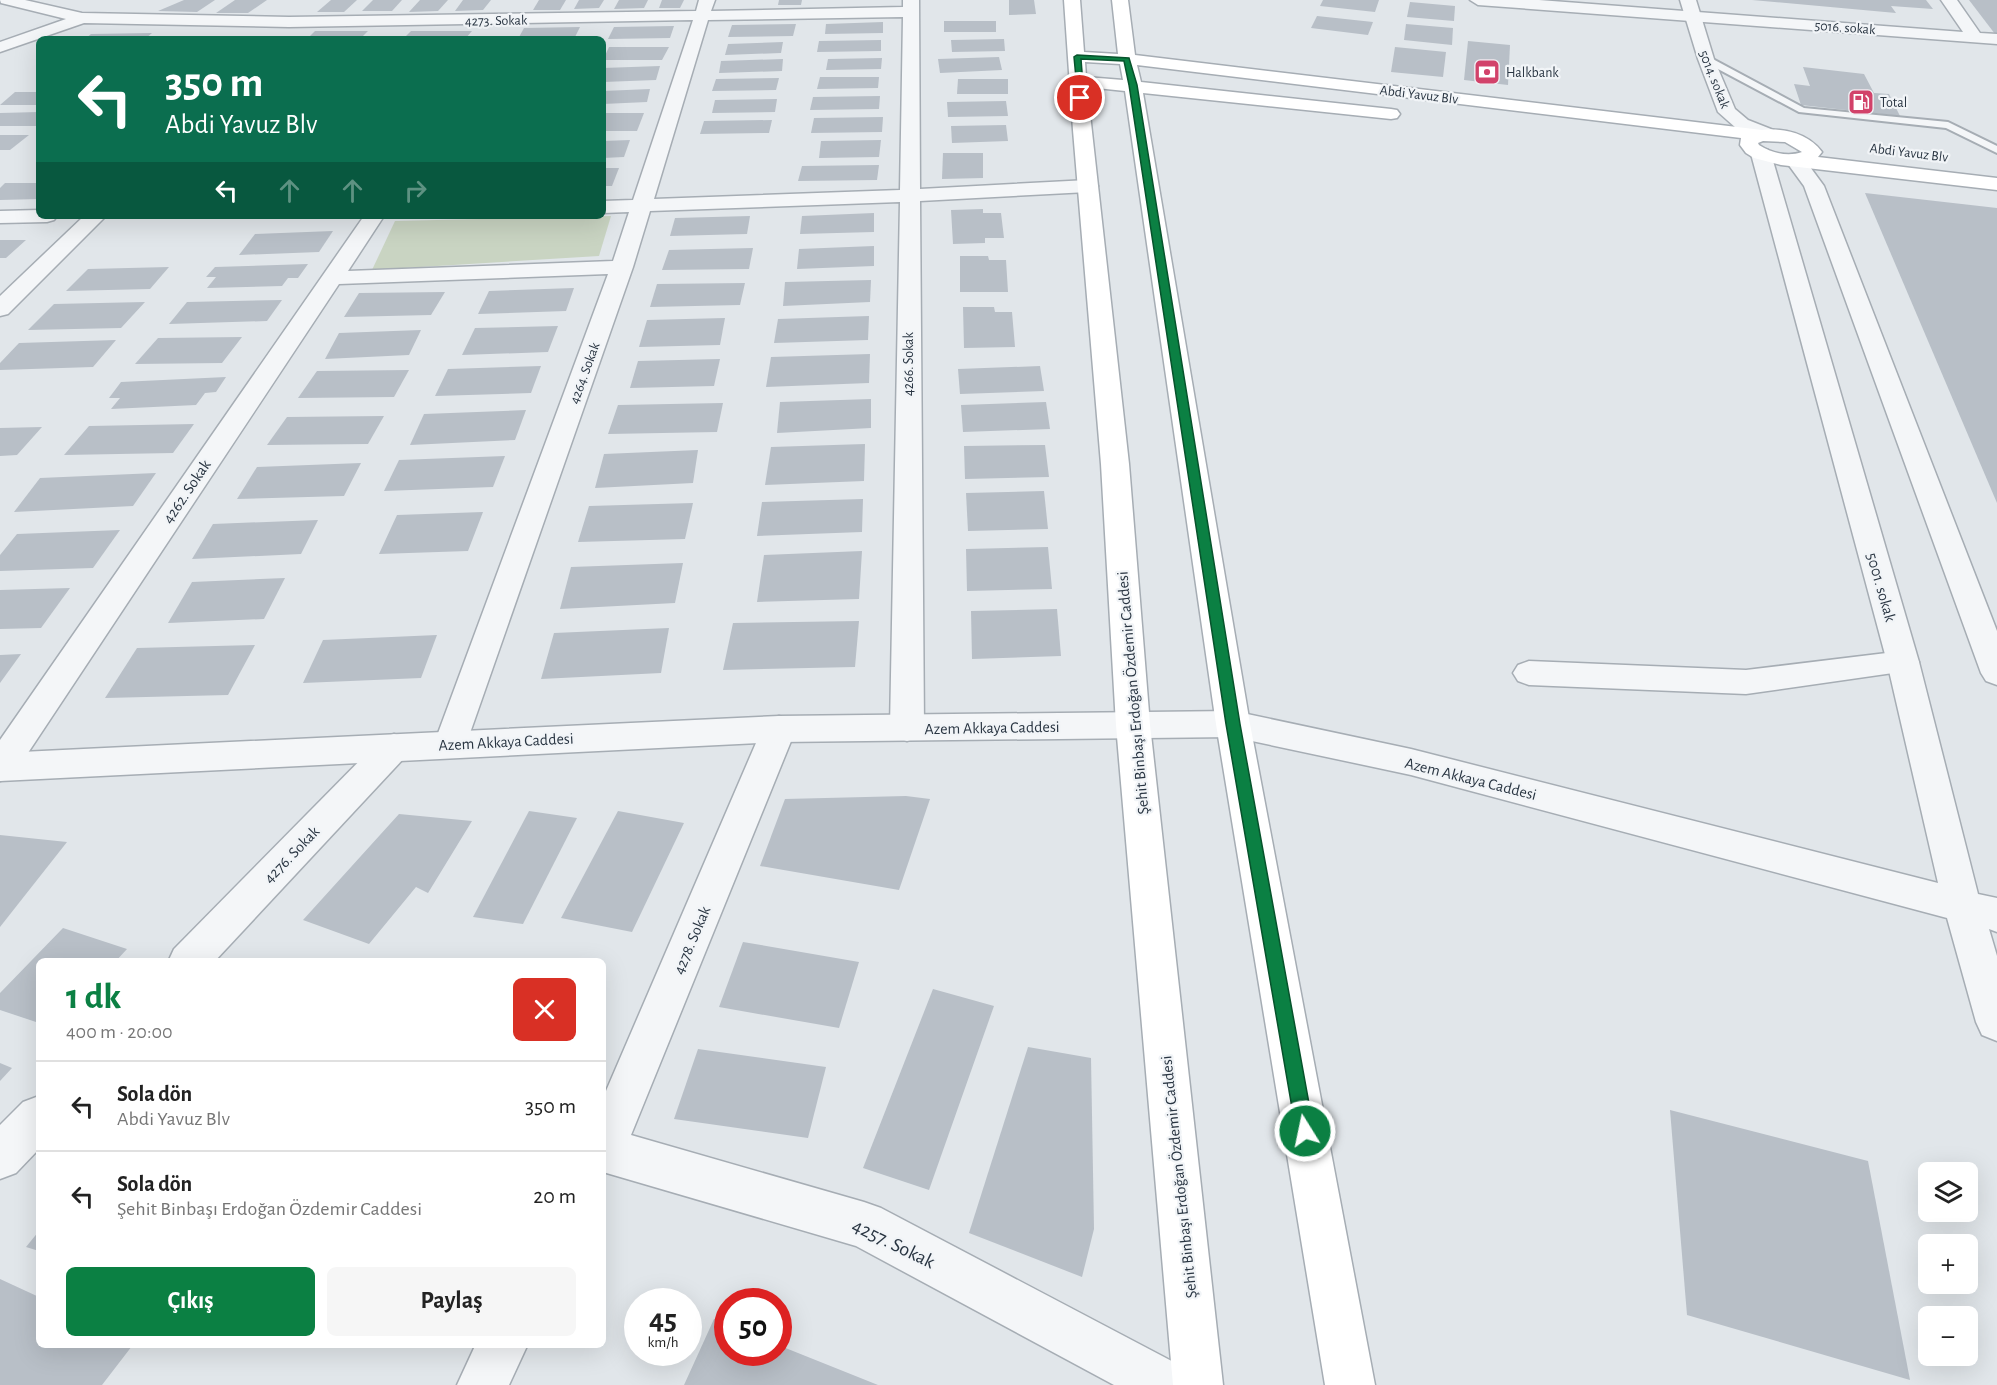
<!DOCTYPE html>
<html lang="tr">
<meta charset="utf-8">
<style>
body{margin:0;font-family:"Alegreya Sans",sans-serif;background:#f6f6f6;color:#222;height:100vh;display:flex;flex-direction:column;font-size:22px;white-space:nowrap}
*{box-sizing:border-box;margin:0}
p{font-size:20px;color:#767676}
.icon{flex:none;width:33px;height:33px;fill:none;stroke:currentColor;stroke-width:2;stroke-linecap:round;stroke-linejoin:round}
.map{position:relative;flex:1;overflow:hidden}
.panel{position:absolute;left:36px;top:958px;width:570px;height:390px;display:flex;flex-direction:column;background:#fff;border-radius:9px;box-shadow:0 6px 24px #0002}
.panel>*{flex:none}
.guide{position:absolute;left:36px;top:36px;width:570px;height:183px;border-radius:9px;box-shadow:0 6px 24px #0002;background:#0b6e4f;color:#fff;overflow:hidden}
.fabs{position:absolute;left:1918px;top:1162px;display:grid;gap:12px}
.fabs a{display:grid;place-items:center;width:60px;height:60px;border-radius:9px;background:#fff;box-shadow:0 6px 24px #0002;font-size:30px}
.speed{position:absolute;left:624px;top:1288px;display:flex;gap:12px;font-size:30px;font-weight:700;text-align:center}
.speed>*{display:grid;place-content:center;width:78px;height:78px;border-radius:50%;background:#fff;box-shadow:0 6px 24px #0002;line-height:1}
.speed small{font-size:15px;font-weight:400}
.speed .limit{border:9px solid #d22;background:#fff;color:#111}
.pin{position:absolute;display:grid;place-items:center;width:51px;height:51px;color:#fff;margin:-26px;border:3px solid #fff;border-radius:50%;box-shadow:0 2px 6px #0007}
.me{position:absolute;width:66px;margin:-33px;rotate:350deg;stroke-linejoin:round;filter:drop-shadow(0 0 4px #0008)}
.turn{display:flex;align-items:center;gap:21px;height:126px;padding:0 30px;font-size:27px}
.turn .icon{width:78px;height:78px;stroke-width:2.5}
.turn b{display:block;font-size:42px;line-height:51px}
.lanes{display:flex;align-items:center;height:57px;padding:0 30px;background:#0003;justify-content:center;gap:30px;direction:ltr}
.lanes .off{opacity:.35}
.round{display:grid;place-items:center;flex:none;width:63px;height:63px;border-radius:9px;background:#f6f6f6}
.head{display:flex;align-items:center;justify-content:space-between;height:102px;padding:0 30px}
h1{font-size:36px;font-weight:700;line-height:45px;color:#0b8043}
.primary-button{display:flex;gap:12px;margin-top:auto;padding:12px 30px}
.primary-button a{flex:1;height:69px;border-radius:9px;background:#0b8043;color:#fff;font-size:24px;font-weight:700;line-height:69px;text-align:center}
.primary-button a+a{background:#f6f6f6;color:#222}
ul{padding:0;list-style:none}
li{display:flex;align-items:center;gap:18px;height:90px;padding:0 30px;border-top:2px solid #e0e0e0}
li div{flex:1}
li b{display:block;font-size:22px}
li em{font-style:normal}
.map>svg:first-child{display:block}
.green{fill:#c9d4c2}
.building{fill:#b8bfc7}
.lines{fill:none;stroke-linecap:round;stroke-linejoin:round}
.service-casing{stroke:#a6adb4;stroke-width:4}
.minor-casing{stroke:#a6adb4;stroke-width:3}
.tertiary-casing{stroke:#a6adb4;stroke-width:3}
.secondary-casing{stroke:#a6adb4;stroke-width:3}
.service{fill:#f4f6f8;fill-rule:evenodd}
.minor{fill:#f4f6f8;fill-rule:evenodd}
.tertiary{fill:#f4f6f8;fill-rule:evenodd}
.secondary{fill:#fff;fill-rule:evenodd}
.route{fill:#0b8043;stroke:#07532c;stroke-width:1.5}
.labels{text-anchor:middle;stroke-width:4.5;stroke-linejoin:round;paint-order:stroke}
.far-street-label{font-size:14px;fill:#293542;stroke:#f1f4f7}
.far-poi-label{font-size:14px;fill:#293542;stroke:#f1f4f7;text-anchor:start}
.street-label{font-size:16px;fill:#293542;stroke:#f1f4f7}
.near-street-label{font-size:20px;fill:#293542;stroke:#f1f4f7}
</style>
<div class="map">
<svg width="1997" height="1385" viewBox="0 0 1997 1385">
<rect width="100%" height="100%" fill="#e1e6ea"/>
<!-- green -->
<polygon class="green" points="611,216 599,256 372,270 395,221"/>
<!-- building -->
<g class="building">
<polygon points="184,0 215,0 197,12 158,11"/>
<polygon points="235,0 267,0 248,13 216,13"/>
<polygon points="331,0 357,0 344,12 317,12"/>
<polygon points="373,0 402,0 392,11 362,11"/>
<polygon points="420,0 448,0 438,11 409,12"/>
<polygon points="463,0 491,0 483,10 455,11"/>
<polygon points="539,0 566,0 560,10 533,10"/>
<polygon points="579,0 604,0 599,8 574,9"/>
<polygon points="619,0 648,0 644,8 614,9"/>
<polygon points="662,0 684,0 680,8 659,8"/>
<polygon points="779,0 802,0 801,5 778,5"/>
<polygon points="1009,0 1034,0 1036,14 1009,15"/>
<polygon points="1323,0 1379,0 1375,12 1320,6"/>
<polygon points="1752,0 1926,0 1933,9 1891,6 1896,13"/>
<polygon points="1969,0 1997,0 1997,34 1995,34"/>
<polygon points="1410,2 1455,6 1454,21 1407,17"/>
<polygon points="1317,16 1373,22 1368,35 1311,28"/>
<rect x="944" y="21" width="52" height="11"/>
<polygon points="883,22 883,33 825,34 826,24"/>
<polygon points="796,24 793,36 728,37 732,25"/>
<polygon points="1406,24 1453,28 1452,45 1404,40"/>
<polygon points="674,26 670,38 608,39 614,27"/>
<polygon points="580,27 574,39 518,39 524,28"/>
<polygon points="315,31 368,31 360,39 307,39"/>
<polygon points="411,31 472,31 465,39 403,39"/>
<polygon points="152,33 145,39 85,39 91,34"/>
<polygon points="1004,39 1005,51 952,52 951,40"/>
<polygon points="881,40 881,51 817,52 819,41"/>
<polygon points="1468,41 1510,45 1508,85 1464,80"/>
<polygon points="783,42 781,53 725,55 728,44"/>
<polygon points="609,47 669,47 662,60 603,60"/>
<polygon points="1395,47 1446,52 1443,77 1391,72"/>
<polygon points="999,57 1002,70 940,73 938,59"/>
<polygon points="882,58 881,69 826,70 828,59"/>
<polygon points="783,59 782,71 719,73 721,61"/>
<polygon points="660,66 656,80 603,82 603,68"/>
<polygon points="1803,67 1864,74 1874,93 1889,94 1900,116 1801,105 1794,84 1810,86"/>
<polygon points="820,77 879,77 878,88 817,89"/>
<polygon points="779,78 776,90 712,91 716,79"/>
<polygon points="958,79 1008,79 1008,94 957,94"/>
<polygon points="650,89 647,102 603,104 603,91"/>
<polygon points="15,92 39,92 39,105 0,105"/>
<polygon points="880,96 879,109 810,110 813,97"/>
<polygon points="777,99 775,112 712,113 715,100"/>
<polygon points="1006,101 1008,116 948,117 947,102"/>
<polygon points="39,112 39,126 0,126 0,113"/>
<polygon points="603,113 644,113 637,131 603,131"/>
<polygon points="883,117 882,132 811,133 814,118"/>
<polygon points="772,120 769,133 700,134 704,121"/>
<polygon points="1006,125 1008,141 952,143 951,126"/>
<polygon points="0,135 29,135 10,150 0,150"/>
<polygon points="630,140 624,157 603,158 603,141"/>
<polygon points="881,140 879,157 819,158 821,141"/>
<polygon points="943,153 983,153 983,178 942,179"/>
<polygon points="879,165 877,180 798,181 802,166"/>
<polygon points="603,168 619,168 612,186 603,186"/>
<polygon points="5,183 39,183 39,199 0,200 0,188"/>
<polygon points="1865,193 1997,208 1997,503"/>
<polygon points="983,209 983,213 1001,213 1004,238 985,238 985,243 953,244 951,210"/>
<polygon points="874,213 874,232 800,234 802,216"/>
<polygon points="750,216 747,234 670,236 675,218"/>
<polygon points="333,231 319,252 239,255 255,234"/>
<polygon points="0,240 26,240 6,258 0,258"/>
<polygon points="874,246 874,266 797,269 799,249"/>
<polygon points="753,248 749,269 662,270 669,250"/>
<polygon points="960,256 988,256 989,260 1006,260 1008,292 960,292"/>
<polygon points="308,264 298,278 288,278 282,286 207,288 216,277 206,277 215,267"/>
<polygon points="169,267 150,289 66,291 88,269"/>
<polygon points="871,280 870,302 783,306 785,282"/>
<polygon points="745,283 740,305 650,307 657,284"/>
<polygon points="574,288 566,311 478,314 489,291"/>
<polygon points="445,292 431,315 344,317 359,293"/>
<polygon points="282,300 267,321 169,324 187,302"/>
<polygon points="145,302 121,328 28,330 54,304"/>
<polygon points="963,307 994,307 995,312 1012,312 1015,347 964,348"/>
<polygon points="869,316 868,340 774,343 778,319"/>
<polygon points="725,318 720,345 639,347 647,320"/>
<polygon points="558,326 548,352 462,355 475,328"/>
<polygon points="421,330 409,355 325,359 339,333"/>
<polygon points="242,337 222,363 135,364 158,338"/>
<polygon points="116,340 93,367 0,370 0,363 19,343"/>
<polygon points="870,354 869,383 766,387 771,357"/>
<polygon points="720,359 714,386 630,388 638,361"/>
<polygon points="541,366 531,393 435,396 448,369"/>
<polygon points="1040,366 1044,391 960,394 958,369"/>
<polygon points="409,370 394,397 298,398 317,371"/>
<polygon points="226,377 216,392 205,393 196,405 111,409 120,398 109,398 121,382"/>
<polygon points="871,399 871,428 777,433 780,402"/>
<polygon points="1046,402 1050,429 963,432 961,405"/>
<polygon points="723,403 717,432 608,434 618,405"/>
<polygon points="526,410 515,440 410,445 424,414"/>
<polygon points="384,416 368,444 267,445 287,417"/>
<polygon points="194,424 173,453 64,455 89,426"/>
<polygon points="42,427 17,455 0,456 0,428"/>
<polygon points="865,444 864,481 765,485 771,447"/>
<polygon points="1045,445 1049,477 965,479 964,446"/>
<polygon points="698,450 693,483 595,488 604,454"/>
<polygon points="505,456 493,487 384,491 399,460"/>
<polygon points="361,463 344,496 237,499 257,467"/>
<polygon points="156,473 133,506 14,512 40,478"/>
<polygon points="1044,491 1048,529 968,531 966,493"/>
<polygon points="863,499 862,532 757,536 762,502"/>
<polygon points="693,503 685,539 578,542 589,506"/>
<polygon points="483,512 468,551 379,554 397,515"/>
<polygon points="318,520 301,554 192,559 213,524"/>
<polygon points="120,530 93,568 0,571 0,555 17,534"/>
<polygon points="1048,547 1052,589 967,591 966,549"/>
<polygon points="862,551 859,599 757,602 764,555"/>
<polygon points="683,563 675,603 560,609 571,567"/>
<polygon points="285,578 264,619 168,623 192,582"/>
<polygon points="70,588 41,628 0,629 0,590"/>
<polygon points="1057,609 1061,656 972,659 971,611"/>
<polygon points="859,621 855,667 723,670 733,623"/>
<polygon points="669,628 661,673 541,679 554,633"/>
<polygon points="437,635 421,678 303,683 323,640"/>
<polygon points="255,645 228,695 105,698 137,648"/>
<polygon points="21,654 0,683 0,655"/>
<polygon points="906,796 930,799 899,890 760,866 785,799"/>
<polygon points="529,811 577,818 523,924 473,917"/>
<polygon points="618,811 684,823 632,932 561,918"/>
<polygon points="399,814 472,821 428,893 416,887 369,944 303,920"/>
<polygon points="0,835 67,842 0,927"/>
<polygon points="63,928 127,949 115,962 39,962 39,1023 0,1010 0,993"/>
<polygon points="743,942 859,962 839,1028 719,1007"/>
<polygon points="933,989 994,1006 929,1190 863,1168"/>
<polygon points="1028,1047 1091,1058 1094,1229 1082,1277 969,1233"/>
<polygon points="698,1049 826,1067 808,1138 674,1119"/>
<polygon points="0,1063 12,1068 0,1081"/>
<polygon points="1670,1110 1868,1161 1910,1380 1687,1315"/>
<polygon points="39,1231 39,1251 26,1247"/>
<polygon points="0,1279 39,1297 39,1346 132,1346 102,1385 0,1385"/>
<polygon points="714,1319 728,1325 728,1353 778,1353 778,1345 878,1385 684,1385"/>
</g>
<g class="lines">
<!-- service casing -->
<g class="service-casing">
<polygon id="service" points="1703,57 1709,57 1804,108 1948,122 1997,146 1997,153 1946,128 1799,112 1703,61"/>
</g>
<!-- minor casing -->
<g class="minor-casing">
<g id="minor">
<path d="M0 0H25L82 13 289 17 696 11 699 0H715L711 11 903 7V0H919L920 189 1088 180 1095 182 1098 186 1095 190 1088 192 920 201 924 728 919 737 907 741 895 737 890 728 900 202 650 211 633 267 463 753 451 757 439 753 434 744 608 274 339 284 12 777 0 781V740L364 216H384L348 271 613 261 629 212 603 213V201L633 200 693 20 289 27 84 23 0 52V42L66 19 1 3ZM903 17 900 190 654 199 708 20Z"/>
<polygon points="1470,0 1539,0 1963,32 1941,0 1957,0 1980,33 1997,34 1997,44 1478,5"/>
<polygon points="39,210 39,216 57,216 54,220 47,222 0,223 0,211"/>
<polygon points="84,216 106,216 8,314 0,316 0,296"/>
<polygon points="1903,651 1914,654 1919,662 1914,670 1746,694 1529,685 1518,681 1513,673 1518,665 1529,661 1746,670"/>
<polygon points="779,716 791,720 796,729 631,1135 864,1202 881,1208 1183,1367 1190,1385 1114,1385 856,1246 603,1172 603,1098 762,729 767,720"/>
<polygon points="394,734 406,738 411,747 406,756 214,962 168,962 174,949 382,738"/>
<polygon points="39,1096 39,1149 16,1173 0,1179 0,1125 23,1102"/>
<polygon points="475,1346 527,1346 509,1385 457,1385"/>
</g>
</g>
<!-- tertiary casing -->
<g class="tertiary-casing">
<g id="tertiary">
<polygon points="1680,0 1696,0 1714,59 1735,109 1748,120 1776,131 1778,135 1776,139 1762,139 1736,128 1718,112 1698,59"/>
<polygon points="1761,148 1768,150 1771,154 1919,662 1978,894 1997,898 1997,932 1989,929 1997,956 1997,1041 1982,1035 1976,1022 1947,918 1411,775 1233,737 779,742 0,781 0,753 779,716 1233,711 1411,749 1938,883 1887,662 1751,154 1754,150"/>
<polygon points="1795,154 1802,156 1824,186 1997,631 1997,685 1986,681 1981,673 1804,186 1785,160 1788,156"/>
</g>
</g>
<!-- secondary casing -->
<g class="secondary-casing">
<path id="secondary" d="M1064 0H1080L1084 52 1118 54 1112 0H1128L1135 55 1762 130C1784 128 1808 133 1822 152L1818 157 1997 178V190L1781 165 1754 158 1746 153 1740 145 1741 138 1137 65 1141 82 1391 109 1397 110 1400 114 1397 118 1391 119 1143 93 1250 724 1375 1385H1325L1216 724 1125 91 1087 87 1129 464 1150 725 1223 1385H1173L1116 725 1101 464 1073 130ZM1085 62 1120 64 1123 80 1086 77ZM1763 141 1785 142 1802 152C1788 157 1771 153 1759 145L1758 143Z"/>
</g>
<!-- service -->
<use href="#service" class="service"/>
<!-- minor -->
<use href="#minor" class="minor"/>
<!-- tertiary -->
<use href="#tertiary" class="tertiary"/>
<!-- secondary -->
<use href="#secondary" class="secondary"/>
</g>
<!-- route -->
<polygon class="route" points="1077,55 1129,58 1137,85 1240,724 1314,1131 1311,1138 1305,1140 1299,1138 1296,1131 1226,724 1129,85 1124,61 1081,59 1084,98 1078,99 1074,57"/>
<!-- icons -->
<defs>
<g id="bank-square" transform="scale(1.35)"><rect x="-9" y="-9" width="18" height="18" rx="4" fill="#d2426a" stroke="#f1f4f7"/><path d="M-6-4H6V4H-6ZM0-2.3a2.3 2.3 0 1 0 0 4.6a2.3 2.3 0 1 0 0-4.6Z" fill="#fff"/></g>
<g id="fuel-square" transform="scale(1.35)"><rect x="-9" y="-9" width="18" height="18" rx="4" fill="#d2426a" stroke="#f1f4f7"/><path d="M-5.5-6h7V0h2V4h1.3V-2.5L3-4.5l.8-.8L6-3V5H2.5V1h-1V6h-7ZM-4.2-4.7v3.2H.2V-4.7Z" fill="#fff"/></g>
</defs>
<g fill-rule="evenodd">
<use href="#bank-square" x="1487" y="72"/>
<use href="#fuel-square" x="1861" y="102"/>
</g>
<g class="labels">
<!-- far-street labels -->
<g class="far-street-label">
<text transform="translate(496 20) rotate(-1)" y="5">4273. Sokak</text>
<text transform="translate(1845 27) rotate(4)" y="5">5016. sokak</text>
<text transform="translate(1715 79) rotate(68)" y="5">5014. sokak</text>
<text transform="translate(1419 94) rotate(7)" y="5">Abdi Yavuz Blv</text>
<text transform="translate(1909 152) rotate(7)" y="5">Abdi Yavuz Blv</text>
<text transform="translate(908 364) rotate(-90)" y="5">4266. Sokak</text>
<text transform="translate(584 373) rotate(-70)" y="5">4264. Sokak</text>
</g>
<!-- far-poi labels -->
<g class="far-poi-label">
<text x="1506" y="77">Halkbank</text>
<text x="1880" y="107">Total</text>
</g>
<!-- street labels -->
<g class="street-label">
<text transform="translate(186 491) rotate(-56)" y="6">4262. Sokak</text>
<text transform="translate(1882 587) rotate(74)" y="6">5001. sokak</text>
<text transform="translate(1132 693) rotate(-95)" y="6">Şehit Binbaşı Erdoğan Özdemir Caddesi</text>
<text transform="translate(992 727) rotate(-1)" y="6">Azem Akkaya Caddesi</text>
<text transform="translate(506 741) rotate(-3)" y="6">Azem Akkaya Caddesi</text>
<text transform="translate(1471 778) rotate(14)" y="6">Azem Akkaya Caddesi</text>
<text transform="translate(291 854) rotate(-46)" y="6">4276. Sokak</text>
<text transform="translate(691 940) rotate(-67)" y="6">4278. Sokak</text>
<text transform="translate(1178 1177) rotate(-96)" y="6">Şehit Binbaşı Erdoğan Özdemir Caddesi</text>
</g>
<!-- near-street labels -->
<g class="near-street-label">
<text transform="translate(894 1243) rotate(26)" y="7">4257. Sokak</text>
</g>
</g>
</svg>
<div class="fabs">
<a><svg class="icon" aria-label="layers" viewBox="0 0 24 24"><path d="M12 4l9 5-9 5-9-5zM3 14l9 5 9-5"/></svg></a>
<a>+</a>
<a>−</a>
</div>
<div class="speed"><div>45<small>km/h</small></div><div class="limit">50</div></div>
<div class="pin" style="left:1080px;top:98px;background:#d93025"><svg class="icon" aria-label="arrive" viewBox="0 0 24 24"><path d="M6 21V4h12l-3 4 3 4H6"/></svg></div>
<svg class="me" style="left:1305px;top:1131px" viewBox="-20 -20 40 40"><circle r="17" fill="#0b8043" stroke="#fff" stroke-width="3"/><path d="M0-11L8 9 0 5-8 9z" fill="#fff"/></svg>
<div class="guide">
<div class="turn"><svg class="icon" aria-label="left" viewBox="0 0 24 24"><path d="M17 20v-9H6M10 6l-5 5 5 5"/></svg><div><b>350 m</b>Abdi Yavuz Blv</div></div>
<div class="lanes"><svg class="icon" aria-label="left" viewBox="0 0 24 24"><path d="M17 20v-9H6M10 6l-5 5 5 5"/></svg><svg class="icon off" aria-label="ahead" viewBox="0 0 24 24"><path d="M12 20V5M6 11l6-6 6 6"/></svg><svg class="icon off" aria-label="ahead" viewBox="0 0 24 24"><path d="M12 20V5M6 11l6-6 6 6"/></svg><svg class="icon off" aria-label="right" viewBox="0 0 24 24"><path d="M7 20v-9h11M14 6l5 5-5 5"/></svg></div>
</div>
<section class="panel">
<div class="head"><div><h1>1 dk</h1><p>400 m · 20:00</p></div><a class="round" style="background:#d93025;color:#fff"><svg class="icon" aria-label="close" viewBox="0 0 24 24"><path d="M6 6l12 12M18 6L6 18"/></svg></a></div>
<ul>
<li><svg class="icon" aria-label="left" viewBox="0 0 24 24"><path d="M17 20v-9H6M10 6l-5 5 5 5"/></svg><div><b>Sola dön</b><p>Abdi Yavuz Blv</p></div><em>350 m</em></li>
<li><svg class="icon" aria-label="left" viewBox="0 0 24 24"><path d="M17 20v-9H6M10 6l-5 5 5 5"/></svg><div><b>Sola dön</b><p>Şehit Binbaşı Erdoğan Özdemir Caddesi</p></div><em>20 m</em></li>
</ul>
<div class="primary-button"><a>Çıkış</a><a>Paylaş</a></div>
</section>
</div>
